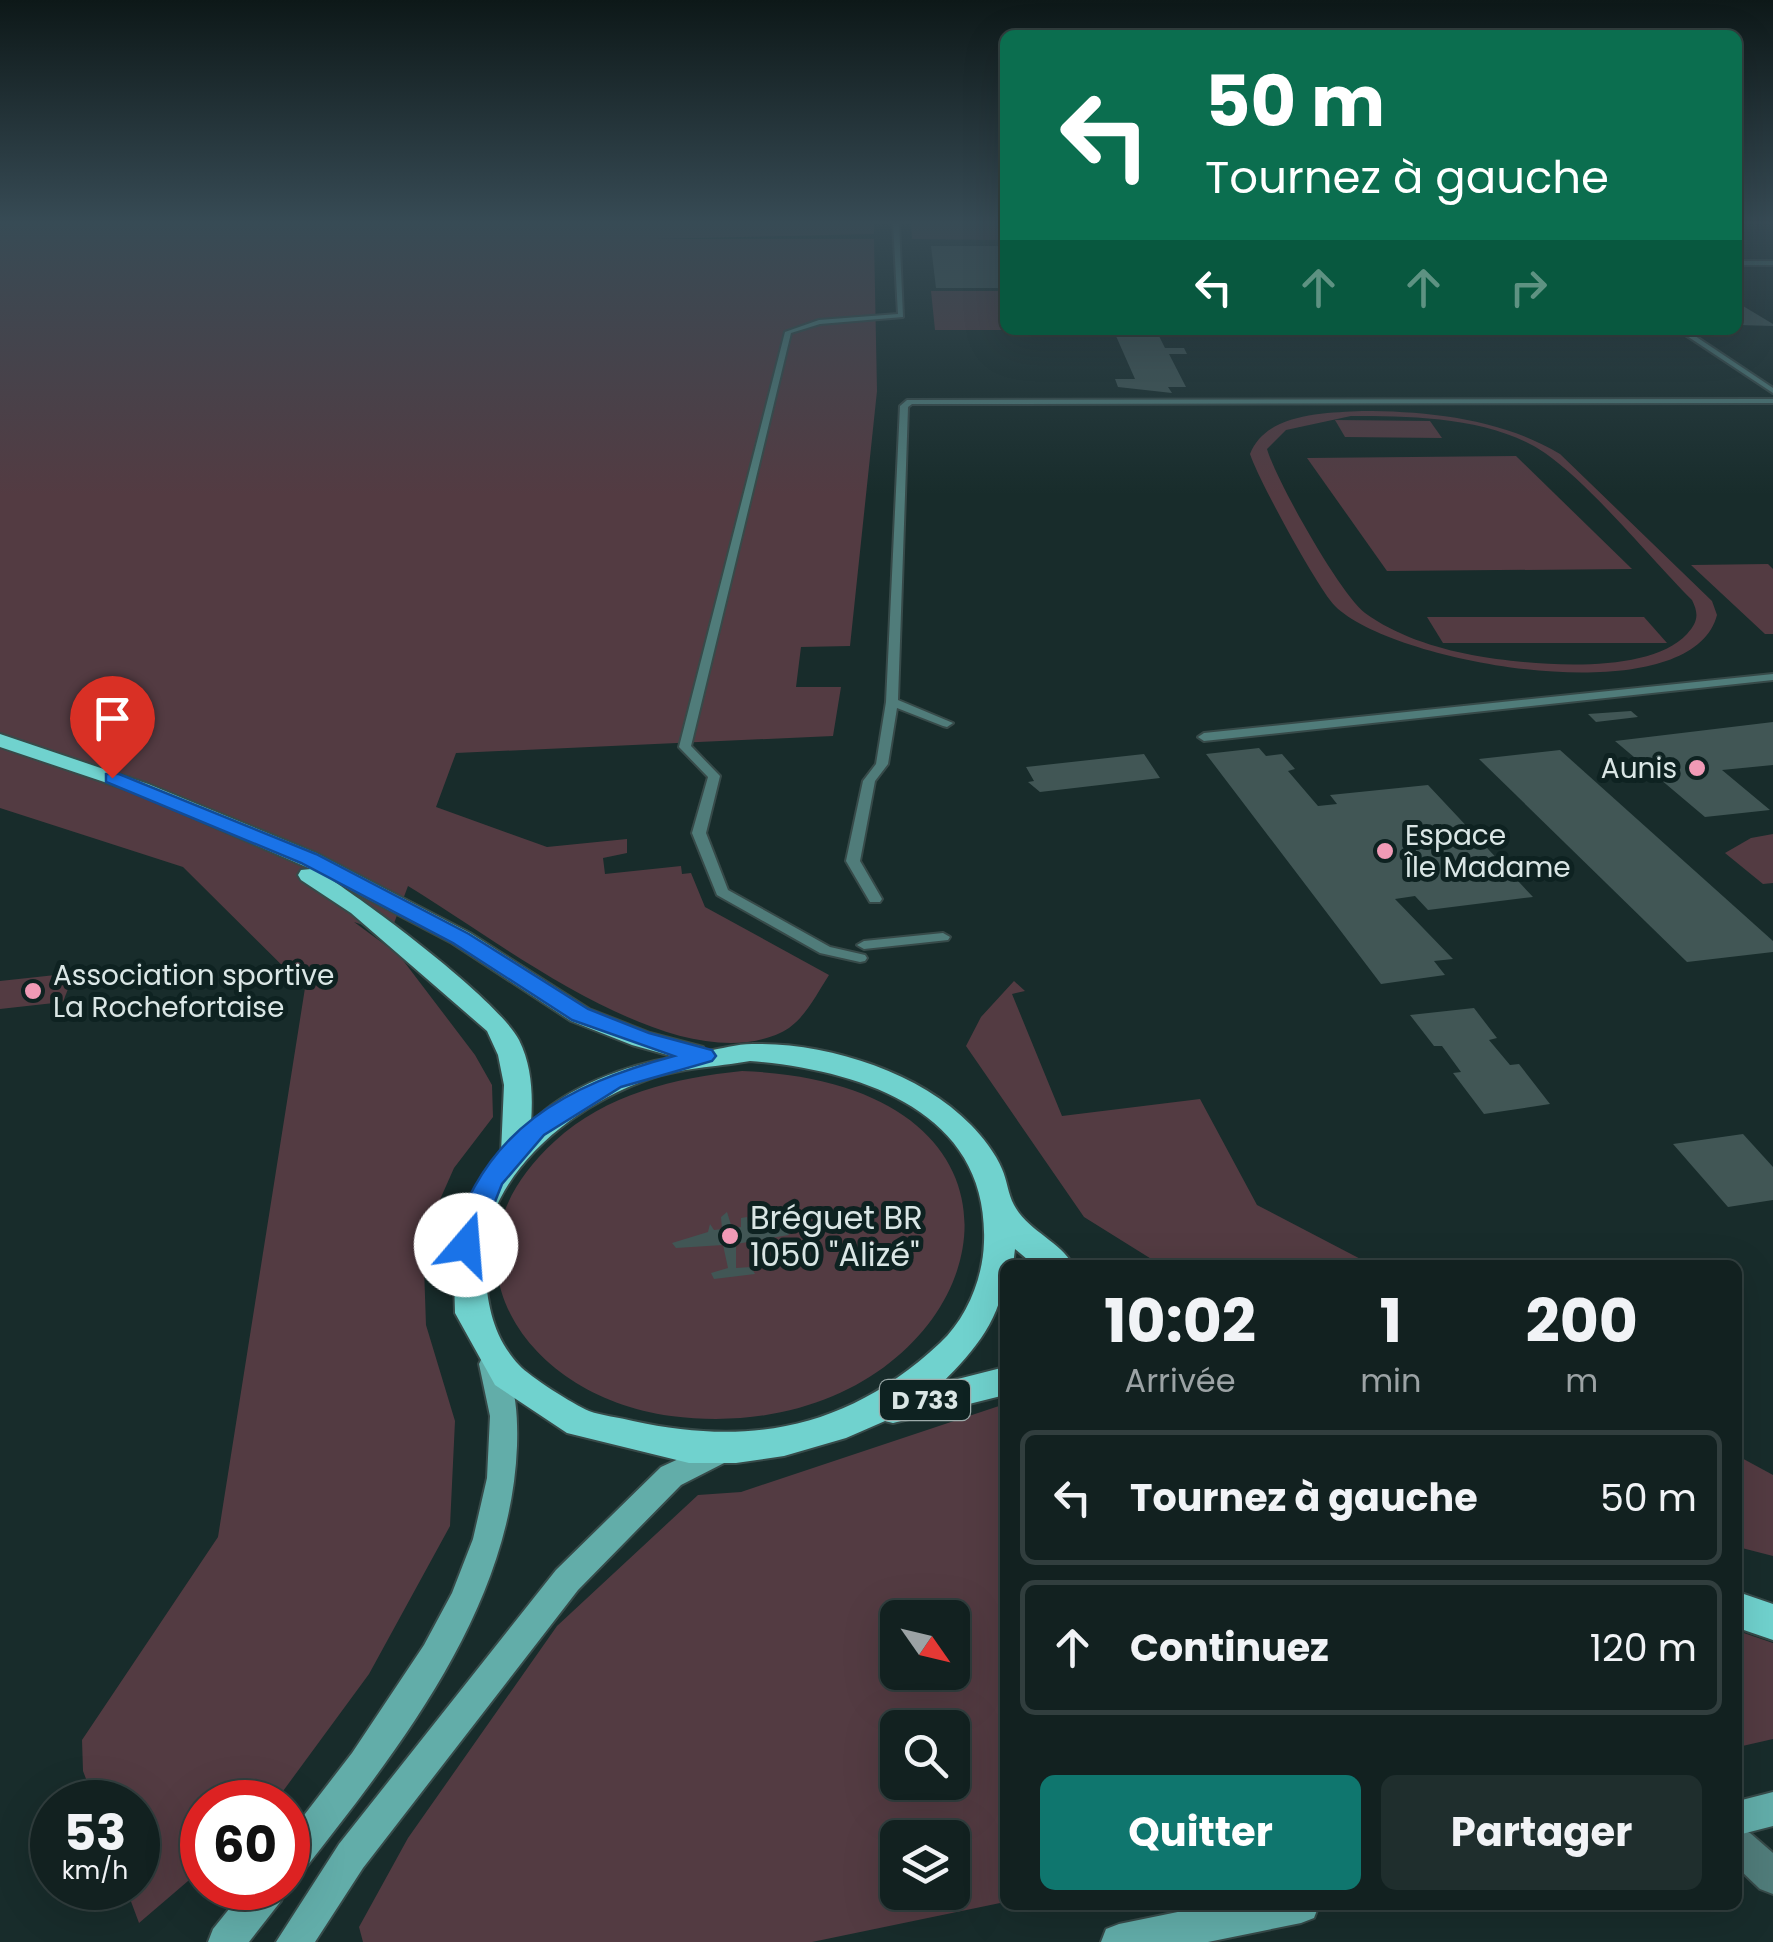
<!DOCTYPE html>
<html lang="fr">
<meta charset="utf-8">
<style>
body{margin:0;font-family:Poppins,sans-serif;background:#1f2e2d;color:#f1f3f6;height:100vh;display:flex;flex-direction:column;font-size:38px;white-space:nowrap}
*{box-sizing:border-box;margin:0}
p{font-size:32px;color:#9ca3a5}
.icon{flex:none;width:55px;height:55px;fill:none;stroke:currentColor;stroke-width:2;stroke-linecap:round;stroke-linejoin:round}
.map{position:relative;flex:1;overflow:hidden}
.details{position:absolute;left:1000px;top:1260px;width:742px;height:650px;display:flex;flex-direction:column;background:#122120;border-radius:15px;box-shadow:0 10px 40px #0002,0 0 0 2px #313e3e}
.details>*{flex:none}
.hud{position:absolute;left:1000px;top:30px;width:742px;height:305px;border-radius:15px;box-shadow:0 10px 40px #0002,0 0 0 2px #313e3e;background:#0b6e4f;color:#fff;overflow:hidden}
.needle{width:65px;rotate:124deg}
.buttons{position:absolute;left:880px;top:1600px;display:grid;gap:20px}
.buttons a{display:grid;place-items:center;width:90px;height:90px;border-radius:15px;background:#122120;box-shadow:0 10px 40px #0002,0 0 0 2px #313e3e;font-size:50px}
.speed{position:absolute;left:30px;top:1780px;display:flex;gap:20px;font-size:50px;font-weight:700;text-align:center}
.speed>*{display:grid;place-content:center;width:130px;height:130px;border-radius:50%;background:#122120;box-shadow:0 10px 40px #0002,0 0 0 2px #313e3e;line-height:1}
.speed small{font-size:25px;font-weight:400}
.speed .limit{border:15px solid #d22;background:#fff;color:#111}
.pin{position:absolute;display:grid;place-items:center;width:85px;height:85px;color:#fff;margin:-102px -42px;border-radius:50% 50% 50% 0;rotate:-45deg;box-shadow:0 0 10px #0007}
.pin .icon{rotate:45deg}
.me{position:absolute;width:110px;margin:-55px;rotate:18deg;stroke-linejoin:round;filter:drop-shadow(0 0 8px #0008)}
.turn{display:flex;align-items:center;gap:35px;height:210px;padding:0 40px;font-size:45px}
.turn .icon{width:130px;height:130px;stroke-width:2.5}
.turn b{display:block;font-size:70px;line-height:85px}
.lanes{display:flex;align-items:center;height:95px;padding:0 40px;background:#0003;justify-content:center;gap:50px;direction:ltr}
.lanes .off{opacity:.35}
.eta{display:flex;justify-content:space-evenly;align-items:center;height:170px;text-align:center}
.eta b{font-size:60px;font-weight:700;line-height:70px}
.cta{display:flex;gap:20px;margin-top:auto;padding:20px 40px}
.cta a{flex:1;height:115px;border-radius:15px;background:#0f766e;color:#fff;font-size:40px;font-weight:700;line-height:115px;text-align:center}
.cta a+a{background:#1f2e2d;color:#f1f3f6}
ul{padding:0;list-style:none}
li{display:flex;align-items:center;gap:30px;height:135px;margin:0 20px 15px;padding:0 20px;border:5px solid #313e3e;border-radius:15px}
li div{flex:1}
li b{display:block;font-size:38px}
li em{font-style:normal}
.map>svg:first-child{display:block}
.green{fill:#533b42;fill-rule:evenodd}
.building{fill:#415655}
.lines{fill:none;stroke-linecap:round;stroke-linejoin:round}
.lane-casing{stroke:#374a49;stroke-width:4}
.street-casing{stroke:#374a49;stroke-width:4}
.secondary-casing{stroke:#374a49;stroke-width:4}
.primary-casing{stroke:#374a49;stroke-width:4}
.lane{fill:#507c7a;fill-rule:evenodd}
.street{fill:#507c7a;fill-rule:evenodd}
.secondary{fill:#62ada9;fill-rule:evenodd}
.primary{fill:#70d2ce;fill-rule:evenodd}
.route{fill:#1a73e8;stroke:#114b97;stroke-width:2.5}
.poi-dot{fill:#f09ab6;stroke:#0e2221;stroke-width:4}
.labels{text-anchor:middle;stroke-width:10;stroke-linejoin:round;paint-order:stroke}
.shield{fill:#0e2221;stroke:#9dabaa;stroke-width:2.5}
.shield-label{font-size:25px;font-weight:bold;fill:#dae6e5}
.poi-label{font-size:28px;fill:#dae6e5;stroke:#0e2221;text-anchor:start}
.near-poi-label{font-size:32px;fill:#dae6e5;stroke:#0e2221;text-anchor:start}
</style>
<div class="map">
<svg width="1773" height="1942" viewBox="0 0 1773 1942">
<rect width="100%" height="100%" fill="#182c2b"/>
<!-- green -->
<g class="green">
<path d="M0 223H874V234L652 239H874L877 391 850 646 801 647 796 687H841L833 736 456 753 436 807 547 847 627 839V853L603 858 605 874 681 866 682 874 691 873 705 907 829 975C816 995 803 1023 780 1033 674 1082 497 939 408 886L390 934 354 922 399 955 475 1055 492 1085 493 1117 454 1168 423 1238 426 1325 455 1421 450 1526 369 1674 275 1802H202V1869L139 1923 126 1888H138V1802H95L83 1771 82 1740 218 1537 305 988 183 867 0 808Z"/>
<polygon points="911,223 1005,223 1005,240 912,239"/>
<polygon points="931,291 1005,291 1005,330 1077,330 935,330"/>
<path d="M1362 411C1429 411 1502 419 1560 454L1712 601 1717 615C1691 716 1394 665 1335 606 1318 589 1258 479 1250 454 1266 413 1324 413 1362 411ZM1351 416C1413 416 1492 417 1545 453 1591 485 1650 558 1692 600 1699 614 1698 622 1687 634 1647 677 1526 665 1472 655 1435 648 1395 635 1365 613 1340 594 1276 480 1267 449L1286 430Z"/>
<polygon points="1335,420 1430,421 1442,438 1345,437"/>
<polygon points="1516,456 1632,569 1387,571 1307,458"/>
<polygon points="1768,564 1773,569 1773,634 1765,634 1691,565"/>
<polygon points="1427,617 1644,617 1667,643 1443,643"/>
<polygon points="1773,834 1773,883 1763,884 1725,853 1751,838"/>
<polygon points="74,973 63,1002 0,1009 0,981"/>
<polygon points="1014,981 1025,991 1012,994 1062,1116 1200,1099 1257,1205 1372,1265 1161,1265 1084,1217 966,1046 981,1017"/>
<path d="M742 1071C1107 1085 980 1455 671 1416 525 1397 428 1256 555 1141 606 1094 675 1078 742 1071Z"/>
<path d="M1005 1404V1902L812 1942H363L359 1927 408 1838 557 1626 698 1495 741 1492ZM898 1618H952V1672H898ZM898 1728H952V1782H898ZM898 1838H952V1892H898Z"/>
<polygon points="1738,1456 1773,1475 1773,1556 1738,1547"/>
<polygon points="1738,1631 1773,1643 1773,1739 1738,1747"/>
</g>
<!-- building -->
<g class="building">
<polygon points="931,246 1005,246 1005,288 936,288"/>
<polygon points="1738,303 1773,324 1773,326 1738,325"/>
<polygon points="1116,336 1159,336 1165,348 1184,348 1187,354 1169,354 1186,387 1168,387 1172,393 1118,387 1115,379 1135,379"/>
<polygon points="1631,711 1638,717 1596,722 1588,714"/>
<polygon points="1773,722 1773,765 1722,770 1770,810 1705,817 1615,741"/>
<polygon points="1259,748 1266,756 1282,754 1295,769 1288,771 1318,806 1337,804 1330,795 1428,785 1533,897 1428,910 1415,896 1395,899 1453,959 1434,961 1445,975 1381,984 1206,754"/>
<polygon points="1560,750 1773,941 1773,952 1687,962 1479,759"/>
<polygon points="1144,754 1160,778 1040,792 1028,782 1034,781 1026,767"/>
<polygon points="1474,1008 1497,1038 1489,1040 1510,1065 1519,1064 1550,1104 1484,1114 1453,1073 1461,1072 1442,1046 1434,1046 1410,1015"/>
<polygon points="1743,1134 1773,1167 1773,1200 1728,1207 1673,1144"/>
<polygon points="727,1212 732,1228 741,1227 741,1218 747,1217 748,1226 786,1228 789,1235 736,1244 736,1268 751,1267 755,1274 714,1279 711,1273 728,1268 723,1245 676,1248 672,1243 708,1232 710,1224 714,1230 722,1229 721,1217"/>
</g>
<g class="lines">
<!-- lane casing -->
<g class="lane-casing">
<g id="lane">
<polygon points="893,223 899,223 903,317 820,324 791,333 691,746 720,776 706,833 728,890 830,947 865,955 867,958 865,961 860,962 820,953 717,895 692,833 708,777 679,747 785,332 819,320 898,314"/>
<rect x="1738" y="261" width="35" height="4"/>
<polygon points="1678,330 1686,330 1773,388 1773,393"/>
<polygon points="1773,399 1773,403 912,404 908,407 898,700 953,723 947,727 943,726 897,708 888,764 875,781 860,861 882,899 880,902 870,902 846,861 863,781 876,764 886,702 900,406 907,400"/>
<polygon points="1773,674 1773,680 1204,741 1198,737 1204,733"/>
<polygon points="943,933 950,937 948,940 864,949 857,945 864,941"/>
</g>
</g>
<!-- street casing -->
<g class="street-casing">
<polygon id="street" points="1738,1828 1750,1833 1773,1853 1773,1894 1760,1889 1738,1868"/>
</g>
<!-- secondary casing -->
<g class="secondary-casing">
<g id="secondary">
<path d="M492 1353 501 1356C516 1384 518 1415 517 1446 511 1610 397 1751 300 1875L288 1881V1836L352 1753 424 1645 452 1593 473 1539 487 1478 490 1416 479 1364 483 1356Z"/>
<polygon points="718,1441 728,1445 732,1453 728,1461 681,1485 578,1590 363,1868 315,1942 276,1942 339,1844 556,1570 661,1467"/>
<polygon points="1773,1792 1773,1826 1738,1835 1738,1801"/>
<polygon points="246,1888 286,1888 281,1901 249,1942 208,1942 213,1929"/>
<polygon points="1212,1905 1319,1905 1314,1918 1301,1923 1208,1942 1101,1942 1106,1929 1119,1924"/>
</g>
</g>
<!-- primary casing -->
<g class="primary-casing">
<g id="primary">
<path d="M0 734 148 784 316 853 470 933 589 1009 650 1033 703 1047 706 1051C721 1049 737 1044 752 1044 825 1042 919 1071 971 1125 982 1136 996 1154 1002 1169 1007 1180 1008 1194 1014 1205 1028 1231 1060 1241 1073 1265H1034L1015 1249 1013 1265H1005C1005 1315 976 1349 942 1383L1005 1367V1395L893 1423 885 1421 846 1438 784 1456 736 1463H689L567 1433 495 1385 455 1313 453 1244 482 1176 501 1153 504 1085 498 1055 487 1031 351 913 301 880 298 875 301 870 311 869 134 792 0 747ZM330 879 452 943 571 1021 632 1045 675 1057C626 1065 566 1087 531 1123 533 1095 532 1066 519 1040 498 1000 372 906 330 879ZM750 1061C859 1070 989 1110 984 1242 983 1278 967 1318 940 1343 849 1428 752 1447 633 1421 619 1417 602 1416 589 1411 573 1404 530 1377 519 1365 493 1337 487 1304 485 1268 480 1179 569 1108 646 1080 677 1068 717 1067 750 1061Z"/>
<polygon points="1738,1592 1773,1604 1773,1640 1738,1628"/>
</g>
</g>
<!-- lane -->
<use href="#lane" class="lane"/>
<!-- street -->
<use href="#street" class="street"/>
<!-- secondary -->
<use href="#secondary" class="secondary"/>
<!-- primary -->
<use href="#primary" class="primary"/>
</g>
<!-- sky -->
<linearGradient id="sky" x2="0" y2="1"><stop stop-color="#0d1818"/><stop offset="0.45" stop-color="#374b55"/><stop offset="1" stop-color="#374b55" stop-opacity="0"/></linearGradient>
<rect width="1773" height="495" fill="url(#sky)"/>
<!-- route -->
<path class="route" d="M106 774H119L316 854 469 934 588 1009 649 1033 712 1050 716 1056 712 1061 621 1087 544 1135 502 1184 475 1252H456L451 1245C483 1129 566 1085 674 1056L572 1020 453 943 301 863 106 782Z"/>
<!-- markers -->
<g class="poi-dot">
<circle cx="1697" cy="768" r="10"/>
<circle cx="1385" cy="851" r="10"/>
<circle cx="33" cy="991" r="10"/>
<circle cx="730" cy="1236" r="10"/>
</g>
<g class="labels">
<!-- shield labels -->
<rect class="shield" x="880" y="1380" width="90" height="40" rx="8"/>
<g class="shield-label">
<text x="925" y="1409">D 733</text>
</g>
<!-- poi labels -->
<g class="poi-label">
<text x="1677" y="778" text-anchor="end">Aunis</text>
<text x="1405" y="845">Espace<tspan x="1405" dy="32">Île Madame</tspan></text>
<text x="53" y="985">Association sportive<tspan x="53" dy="32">La Rochefortaise</tspan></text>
</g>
<!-- near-poi labels -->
<g class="near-poi-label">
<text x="750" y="1229">Bréguet BR<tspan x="750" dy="37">1050 "Alizé"</tspan></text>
</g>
</g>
</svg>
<div class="buttons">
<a><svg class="needle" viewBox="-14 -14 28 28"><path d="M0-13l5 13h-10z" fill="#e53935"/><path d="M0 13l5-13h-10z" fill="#9ca3a5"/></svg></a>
<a><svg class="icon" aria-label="search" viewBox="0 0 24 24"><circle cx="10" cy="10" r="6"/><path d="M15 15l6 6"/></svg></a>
<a><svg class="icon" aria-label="layers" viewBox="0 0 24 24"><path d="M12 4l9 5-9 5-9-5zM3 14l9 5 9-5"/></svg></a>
</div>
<div class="speed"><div>53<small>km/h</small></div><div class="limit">60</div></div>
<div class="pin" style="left:112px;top:778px;background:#d93025"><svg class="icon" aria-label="arrive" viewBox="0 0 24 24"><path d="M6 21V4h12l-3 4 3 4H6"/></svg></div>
<svg class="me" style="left:466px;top:1245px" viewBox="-20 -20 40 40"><circle r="19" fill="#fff"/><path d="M0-13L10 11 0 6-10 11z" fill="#1a73e8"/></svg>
<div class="hud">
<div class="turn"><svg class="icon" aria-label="left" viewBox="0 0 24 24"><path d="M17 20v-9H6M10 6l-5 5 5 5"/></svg><div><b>50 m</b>Tournez à gauche</div></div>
<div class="lanes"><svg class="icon" aria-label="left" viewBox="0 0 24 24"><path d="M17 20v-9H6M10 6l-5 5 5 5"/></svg><svg class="icon off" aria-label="ahead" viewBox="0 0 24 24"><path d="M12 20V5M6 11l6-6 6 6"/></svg><svg class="icon off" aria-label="ahead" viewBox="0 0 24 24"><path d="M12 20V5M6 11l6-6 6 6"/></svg><svg class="icon off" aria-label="right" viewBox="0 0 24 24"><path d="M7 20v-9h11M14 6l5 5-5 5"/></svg></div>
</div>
<section class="details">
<div class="eta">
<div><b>10:02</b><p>Arrivée</p></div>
<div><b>1</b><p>min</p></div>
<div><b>200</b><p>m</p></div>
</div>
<ul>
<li><svg class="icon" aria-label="left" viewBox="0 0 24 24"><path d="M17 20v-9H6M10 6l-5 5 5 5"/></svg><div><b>Tournez à gauche</b></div><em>50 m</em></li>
<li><svg class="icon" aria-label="ahead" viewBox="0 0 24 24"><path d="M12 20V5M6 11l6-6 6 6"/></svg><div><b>Continuez</b></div><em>120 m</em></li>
</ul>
<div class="cta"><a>Quitter</a><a>Partager</a></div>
</section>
</div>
